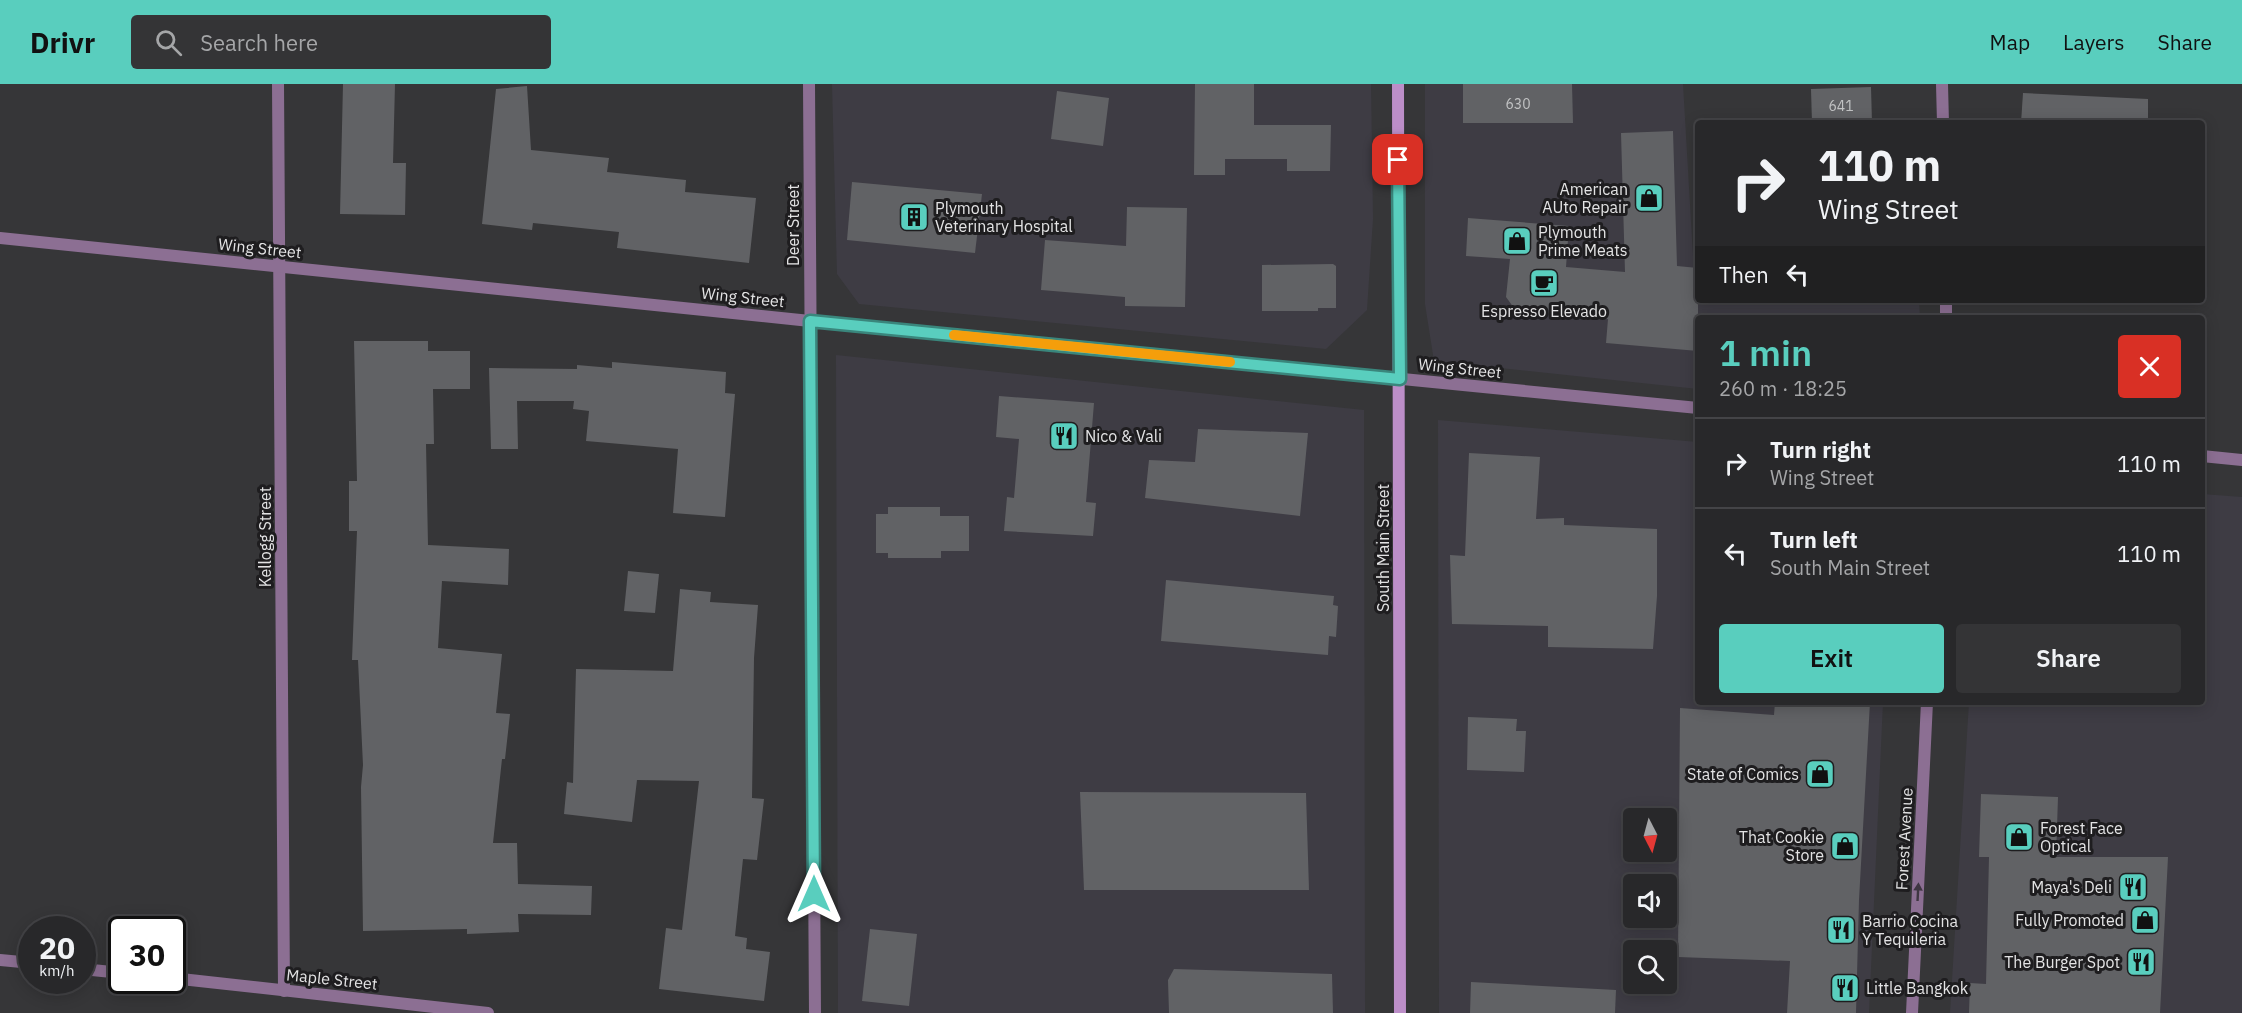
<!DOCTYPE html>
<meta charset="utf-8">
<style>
body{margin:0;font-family:"IBM Plex Sans",sans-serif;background:#343436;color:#f1f3f6;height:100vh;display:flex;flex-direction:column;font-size:22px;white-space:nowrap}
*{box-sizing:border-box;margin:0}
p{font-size:20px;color:#a5a6a8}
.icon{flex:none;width:33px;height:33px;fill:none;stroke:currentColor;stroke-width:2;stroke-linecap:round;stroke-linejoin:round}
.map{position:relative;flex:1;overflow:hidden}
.sheet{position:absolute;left:1695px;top:231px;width:510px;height:390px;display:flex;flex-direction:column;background:#28282a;border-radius:6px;box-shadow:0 3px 15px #0003,0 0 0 2px #444447}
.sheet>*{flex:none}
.guide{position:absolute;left:1695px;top:36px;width:510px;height:183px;border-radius:6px;box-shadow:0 3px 15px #0003,0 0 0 2px #444447;background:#28282a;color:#f1f3f6;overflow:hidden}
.needle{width:39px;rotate:174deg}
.fabs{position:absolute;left:1623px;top:724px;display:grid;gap:12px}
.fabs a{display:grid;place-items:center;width:54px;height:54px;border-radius:6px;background:#28282a;box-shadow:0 3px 15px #0003,0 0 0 2px #444447;font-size:30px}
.speed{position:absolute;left:18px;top:832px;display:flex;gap:12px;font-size:30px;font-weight:700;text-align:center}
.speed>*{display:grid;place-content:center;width:78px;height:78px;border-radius:50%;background:#28282a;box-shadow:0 3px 15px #0003,0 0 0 2px #444447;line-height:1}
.speed small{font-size:15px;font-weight:400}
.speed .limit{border:3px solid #111;border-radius:9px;background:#fff;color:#111}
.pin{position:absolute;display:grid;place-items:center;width:51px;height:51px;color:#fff;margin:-26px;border-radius:12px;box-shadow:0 3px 9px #0006}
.me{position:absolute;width:66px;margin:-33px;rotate:0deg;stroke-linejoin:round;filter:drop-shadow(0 0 4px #0008)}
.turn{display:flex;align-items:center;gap:21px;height:126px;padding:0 24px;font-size:27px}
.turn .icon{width:78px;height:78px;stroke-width:2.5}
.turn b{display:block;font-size:42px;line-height:51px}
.then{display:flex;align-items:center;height:57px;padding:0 24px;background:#0003;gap:12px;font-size:22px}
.round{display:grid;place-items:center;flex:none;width:63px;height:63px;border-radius:6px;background:#343436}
.overview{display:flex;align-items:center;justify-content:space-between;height:102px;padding:0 24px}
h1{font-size:36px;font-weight:600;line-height:45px;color:#59cebe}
.action{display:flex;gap:12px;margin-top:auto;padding:12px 24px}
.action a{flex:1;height:69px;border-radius:6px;background:#59cebe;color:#111;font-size:24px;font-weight:600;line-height:69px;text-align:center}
.action a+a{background:#343436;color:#f1f3f6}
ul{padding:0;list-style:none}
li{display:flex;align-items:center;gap:18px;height:90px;padding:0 24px;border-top:2px solid #444447}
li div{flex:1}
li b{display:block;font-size:22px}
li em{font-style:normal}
header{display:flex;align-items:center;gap:36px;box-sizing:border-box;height:84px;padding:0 30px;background:#59cebe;color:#111}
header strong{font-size:28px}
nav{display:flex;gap:33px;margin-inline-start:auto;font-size:21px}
.search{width:420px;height:54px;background:#343436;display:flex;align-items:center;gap:15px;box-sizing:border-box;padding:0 21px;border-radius:6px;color:#a5a6a8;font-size:22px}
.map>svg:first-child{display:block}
.built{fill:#3e3c44;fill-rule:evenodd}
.building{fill:#616265}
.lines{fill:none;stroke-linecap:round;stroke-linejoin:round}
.street{stroke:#8c6f93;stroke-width:12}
.secondary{stroke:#bc8ec8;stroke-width:12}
.oneway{fill:#3f3642}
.route-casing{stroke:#3a867c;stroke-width:15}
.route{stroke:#59cebe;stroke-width:10}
.slow{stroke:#f59e0b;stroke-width:10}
.labels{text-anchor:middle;stroke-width:6;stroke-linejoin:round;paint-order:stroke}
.number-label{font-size:14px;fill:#c2c3c4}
.poi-label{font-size:16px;fill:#e3e3e4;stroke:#1e1d1f;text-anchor:end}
.street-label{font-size:16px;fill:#e3e3e4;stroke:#1e1d1f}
</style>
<header>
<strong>Drivr</strong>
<div class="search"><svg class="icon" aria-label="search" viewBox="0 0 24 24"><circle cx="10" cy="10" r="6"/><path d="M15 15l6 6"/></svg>Search here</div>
<nav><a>Map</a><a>Layers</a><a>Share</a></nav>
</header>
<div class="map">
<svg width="2242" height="929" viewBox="0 0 2242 929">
<rect width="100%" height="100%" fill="#363638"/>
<!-- built -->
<g class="built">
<polygon points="832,0 1371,0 1373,135 1367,226 1326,265 859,220 837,190"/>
<polygon points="1425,0 1683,0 1693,172 1698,173 1698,216 1919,216 1920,234 1698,234 1698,305 1434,277 1425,220"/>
<polygon points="836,271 1364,326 1365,929 838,929"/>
<path d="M1438 336 1698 358V618H1883L1869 929H1439ZM1634 735H1666V768H1634ZM1634 801H1666V834H1634ZM1634 867H1666V900H1634Z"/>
<polygon points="2202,410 2242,413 2242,929 1950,929 1969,618 2202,618"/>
</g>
<!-- building -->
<g class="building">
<polygon points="343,0 395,0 393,79 406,79 405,131 340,130"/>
<polygon points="1195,0 1254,0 1254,41 1331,41 1330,87 1287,87 1287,75 1225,75 1225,91 1194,91"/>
<polygon points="1463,0 1572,0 1573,39 1463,39"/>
<polygon points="527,2 531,66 609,74 607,88 686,96 685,108 756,114 749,179 617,164 619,148 533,139 532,146 482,140 496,5"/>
<polygon points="1871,3 1872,39 1812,39 1811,5"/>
<polygon points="1057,7 1109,14 1103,62 1051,55"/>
<polygon points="2023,9 2148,15 2148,39 2021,39"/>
<polygon points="1673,47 1677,182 1698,184 1698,267 1606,259 1608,235 1533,228 1533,226 1514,224 1506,213 1510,175 1466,172 1468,134 1569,142 1566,183 1625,188 1621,49"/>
<polygon points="852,98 982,110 975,169 847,156"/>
<polygon points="1127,123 1187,124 1185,223 1125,222 1125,213 1041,206 1045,156 1126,162"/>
<polygon points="1333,180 1336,182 1336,224 1318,224 1318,227 1262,227 1262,181"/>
<polygon points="354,257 428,257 428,267 470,267 470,305 433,305 434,360 426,360 428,461 509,465 508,501 442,497 438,564 502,570 496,629 510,630 505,675 502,675 493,759 517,759 518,800 592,802 591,831 518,830 519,848 467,850 467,845 363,847 361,703 363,681 358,576 352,576 357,447 349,447 349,397 357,397"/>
<polygon points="612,278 726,288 725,309 735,310 725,433 673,429 678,365 586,357 589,327 573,325 574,317 517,317 518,365 491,365 489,284 577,285 577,281 612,284"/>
<polygon points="999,312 1094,319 1086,418 1096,419 1093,452 1004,447 1007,413 1014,414 1019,355 996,353"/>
<polygon points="1198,345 1308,349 1300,432 1145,414 1149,376 1195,378"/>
<polygon points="1469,369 1540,373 1536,435 1564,434 1564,441 1657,445 1657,512 1653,565 1548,563 1548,542 1452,540 1450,471 1465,472"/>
<polygon points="888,423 940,423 940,432 969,432 969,467 941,467 941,474 888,474 888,469 876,469 876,430 888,430"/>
<polygon points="628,487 659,490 655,529 624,527"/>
<polygon points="1166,496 1334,512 1333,521 1338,522 1336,553 1329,552 1328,571 1161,557"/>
<polygon points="680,505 711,508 710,518 758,521 754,574 752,714 764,715 757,776 743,775 735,852 747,854 746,865 770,868 764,917 659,905 666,844 682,846 699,697 637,696 632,738 564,730 567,698 573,699 576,585 673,587"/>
<polygon points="1775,618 1870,618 1859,816 1856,929 1787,929 1790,877 1678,873 1680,624 1774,631"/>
<polygon points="1468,633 1517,635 1516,647 1526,647 1524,688 1467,686"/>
<polygon points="1080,708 1306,709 1309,806 1084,806"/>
<polygon points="1981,710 2058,713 2056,773 2168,773 2160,929 1969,929 1970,899 1986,900 1989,773 1979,773"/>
<polygon points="870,845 917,850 909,922 862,917"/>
<polygon points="1174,885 1332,890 1333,929 1169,929 1168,896"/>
<polygon points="1471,898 1616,906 1615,929 1470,929"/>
</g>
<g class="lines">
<!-- street -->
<g class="street">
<polyline points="278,0 284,907"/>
<polyline points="809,0 815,929"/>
<polyline points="1942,0 1943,39"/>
<polyline points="0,154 810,237 1698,324"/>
<polyline points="1946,216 1946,234"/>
<polyline points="2202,372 2242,376"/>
<polyline points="0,876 32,879"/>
<polyline points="82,885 122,889"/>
<polyline points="172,894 488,929"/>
<polyline points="1912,929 1927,618"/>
</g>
<!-- secondary -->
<polyline class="secondary" points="1398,0 1400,929"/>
</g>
<!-- one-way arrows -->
<defs><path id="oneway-solid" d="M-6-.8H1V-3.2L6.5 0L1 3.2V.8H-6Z" transform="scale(1.5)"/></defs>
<use class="oneway" href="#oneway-solid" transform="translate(1918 808) rotate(-87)"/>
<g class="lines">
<!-- route casing -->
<g class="route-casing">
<polyline id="route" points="814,810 810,237 1400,295 1398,76"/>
</g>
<!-- route -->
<use href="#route" class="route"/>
<!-- slow -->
<polyline class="slow" points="954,251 1230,278"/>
</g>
<!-- icons -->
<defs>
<g id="shop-square" transform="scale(1.5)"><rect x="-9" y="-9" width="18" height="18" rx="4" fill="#59cebe" stroke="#1e1d1f"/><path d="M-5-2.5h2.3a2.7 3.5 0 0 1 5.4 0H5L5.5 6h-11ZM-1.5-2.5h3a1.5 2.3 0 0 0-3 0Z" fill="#111"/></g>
<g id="building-square" transform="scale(1.5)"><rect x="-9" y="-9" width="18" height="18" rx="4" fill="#59cebe" stroke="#1e1d1f"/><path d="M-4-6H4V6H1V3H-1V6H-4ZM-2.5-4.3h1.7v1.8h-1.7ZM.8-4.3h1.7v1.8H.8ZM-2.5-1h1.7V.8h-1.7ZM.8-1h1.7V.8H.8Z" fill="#111"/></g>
<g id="cafe-square" transform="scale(1.5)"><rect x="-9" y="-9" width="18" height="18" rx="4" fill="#59cebe" stroke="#1e1d1f"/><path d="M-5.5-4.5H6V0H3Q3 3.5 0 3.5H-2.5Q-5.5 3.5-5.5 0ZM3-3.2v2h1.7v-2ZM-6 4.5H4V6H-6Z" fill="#111"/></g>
<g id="restaurant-square" transform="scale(1.5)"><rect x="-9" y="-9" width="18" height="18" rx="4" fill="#59cebe" stroke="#1e1d1f"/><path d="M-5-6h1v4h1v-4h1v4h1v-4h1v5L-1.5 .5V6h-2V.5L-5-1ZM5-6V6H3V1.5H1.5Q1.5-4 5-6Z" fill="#111"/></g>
</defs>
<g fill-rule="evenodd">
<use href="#shop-square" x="1649" y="114"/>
<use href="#building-square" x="914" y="133"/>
<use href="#shop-square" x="1517" y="157"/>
<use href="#cafe-square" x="1544" y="199"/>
<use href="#restaurant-square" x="1064" y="352"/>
<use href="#shop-square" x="1820" y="690"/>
<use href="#shop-square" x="2019" y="753"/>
<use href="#shop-square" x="1845" y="762"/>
<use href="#restaurant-square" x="2133" y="803"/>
<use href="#shop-square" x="2145" y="836"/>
<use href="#restaurant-square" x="1841" y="846"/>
<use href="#restaurant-square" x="2141" y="878"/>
<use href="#restaurant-square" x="1845" y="904"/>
</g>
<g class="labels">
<!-- number labels -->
<g class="number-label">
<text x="1518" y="25">630</text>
<text x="1841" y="27">641</text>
</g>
<!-- poi labels -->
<g class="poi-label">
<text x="1628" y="111">American<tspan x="1628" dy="18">AUto Repair</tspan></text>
<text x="935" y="130" text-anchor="start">Plymouth<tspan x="935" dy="18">Veterinary Hospital</tspan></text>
<text x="1538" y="154" text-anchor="start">Plymouth<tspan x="1538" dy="18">Prime Meats</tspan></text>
<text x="1544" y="233" text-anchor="middle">Espresso Elevado</text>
<text x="1085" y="358" text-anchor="start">Nico &amp; Vali</text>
<text x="1799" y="696">State of Comics</text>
<text x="2040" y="750" text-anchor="start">Forest Face<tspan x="2040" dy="18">Optical</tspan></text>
<text x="1824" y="759">That Cookie<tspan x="1824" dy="18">Store</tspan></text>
<text x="2112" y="809">Maya's Deli</text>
<text x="2124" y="842">Fully Promoted</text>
<text x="1862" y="843" text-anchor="start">Barrio Cocina<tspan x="1862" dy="18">Y Tequileria</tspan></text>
<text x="2120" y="884">The Burger Spot</text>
<text x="1866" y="910" text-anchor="start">Little Bangkok</text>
</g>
<!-- street labels -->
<g class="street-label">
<text transform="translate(793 141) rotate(-90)" y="6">Deer Street</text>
<text transform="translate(260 164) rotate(6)" y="6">Wing Street</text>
<text transform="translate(743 213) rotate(6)" y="6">Wing Street</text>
<text transform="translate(1460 284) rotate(6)" y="6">Wing Street</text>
<text transform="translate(265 453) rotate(-90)" y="6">Kellogg Street</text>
<text transform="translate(1383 464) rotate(-90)" y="6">South Main Street</text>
<text transform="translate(1904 755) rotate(-87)" y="6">Forest Avenue</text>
<text transform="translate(332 895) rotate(6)" y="6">Maple Street</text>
</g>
</g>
</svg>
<div class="fabs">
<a><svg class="needle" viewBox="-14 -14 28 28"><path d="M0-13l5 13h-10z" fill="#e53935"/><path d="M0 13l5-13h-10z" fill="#a5a6a8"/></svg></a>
<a><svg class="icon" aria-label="sound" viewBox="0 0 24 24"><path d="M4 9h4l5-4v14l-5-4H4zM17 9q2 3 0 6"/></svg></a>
<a><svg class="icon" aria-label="search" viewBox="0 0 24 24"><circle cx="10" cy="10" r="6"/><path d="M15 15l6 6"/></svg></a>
</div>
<div class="speed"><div>20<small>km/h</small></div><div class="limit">30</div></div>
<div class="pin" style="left:1398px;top:76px;background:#d93025"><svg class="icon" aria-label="arrive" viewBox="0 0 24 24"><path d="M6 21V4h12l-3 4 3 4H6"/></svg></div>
<svg class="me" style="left:814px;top:810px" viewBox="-20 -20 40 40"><path d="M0-17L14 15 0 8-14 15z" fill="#59cebe" stroke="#fff" stroke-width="4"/></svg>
<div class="guide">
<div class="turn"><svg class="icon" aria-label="right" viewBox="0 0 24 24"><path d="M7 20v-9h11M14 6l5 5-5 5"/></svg><div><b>110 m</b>Wing Street</div></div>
<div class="then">Then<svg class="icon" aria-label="left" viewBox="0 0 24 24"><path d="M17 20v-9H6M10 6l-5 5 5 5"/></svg></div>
</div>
<section class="sheet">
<div class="overview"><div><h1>1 min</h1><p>260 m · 18:25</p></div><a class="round" style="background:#d93025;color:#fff"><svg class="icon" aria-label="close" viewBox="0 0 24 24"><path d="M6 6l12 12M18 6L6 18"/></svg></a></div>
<ul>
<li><svg class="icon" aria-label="right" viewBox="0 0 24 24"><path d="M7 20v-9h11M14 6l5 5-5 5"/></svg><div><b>Turn right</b><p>Wing Street</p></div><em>110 m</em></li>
<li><svg class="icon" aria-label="left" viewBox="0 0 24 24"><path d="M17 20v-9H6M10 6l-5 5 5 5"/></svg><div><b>Turn left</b><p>South Main Street</p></div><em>110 m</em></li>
</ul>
<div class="action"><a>Exit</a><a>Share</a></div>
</section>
</div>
